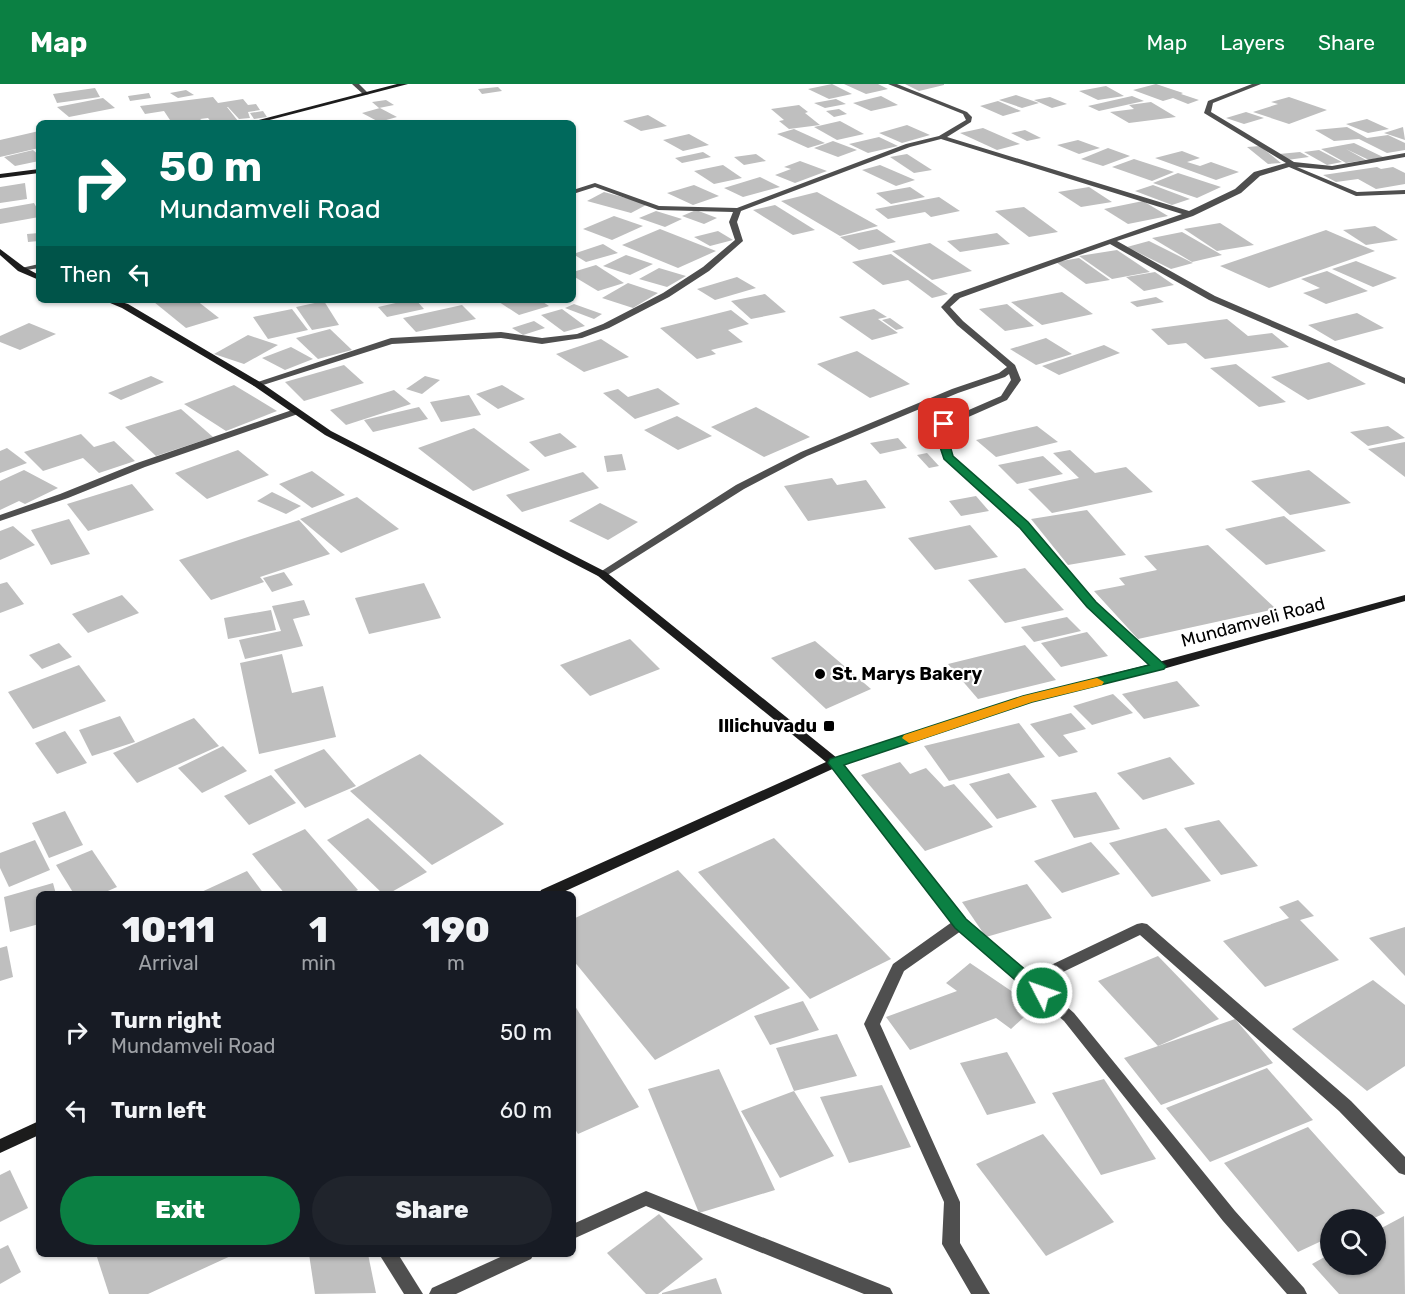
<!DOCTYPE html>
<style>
body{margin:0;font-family:Rubik,sans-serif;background:#20242c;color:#f1f3f6;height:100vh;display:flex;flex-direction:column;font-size:22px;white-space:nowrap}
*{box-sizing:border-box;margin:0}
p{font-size:20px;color:#9ea1a6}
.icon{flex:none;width:33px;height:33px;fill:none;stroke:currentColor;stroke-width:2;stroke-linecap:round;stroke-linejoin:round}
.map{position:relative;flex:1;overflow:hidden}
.side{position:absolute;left:36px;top:807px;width:540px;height:366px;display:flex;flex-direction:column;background:#171b24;border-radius:9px;box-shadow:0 2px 4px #0004}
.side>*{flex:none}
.top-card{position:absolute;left:36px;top:36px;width:540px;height:183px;border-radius:9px;box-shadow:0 2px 4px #0004;background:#00695c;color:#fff;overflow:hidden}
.buttons{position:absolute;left:1320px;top:1125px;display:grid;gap:12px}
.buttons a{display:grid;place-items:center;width:66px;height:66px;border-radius:50%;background:#171b24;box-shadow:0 2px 4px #0004;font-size:30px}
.pin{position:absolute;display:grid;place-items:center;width:51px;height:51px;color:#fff;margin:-26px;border-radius:12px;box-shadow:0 3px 9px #0006}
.me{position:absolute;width:66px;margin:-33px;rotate:311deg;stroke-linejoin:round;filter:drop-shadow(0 0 4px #0008)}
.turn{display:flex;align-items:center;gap:21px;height:126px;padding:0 24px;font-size:27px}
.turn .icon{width:78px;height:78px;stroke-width:2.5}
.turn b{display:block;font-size:42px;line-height:51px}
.then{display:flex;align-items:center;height:57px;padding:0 24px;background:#0003;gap:12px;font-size:22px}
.eta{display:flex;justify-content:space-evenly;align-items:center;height:102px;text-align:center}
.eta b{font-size:36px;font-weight:800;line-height:42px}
.button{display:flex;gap:12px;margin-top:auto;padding:12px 24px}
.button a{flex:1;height:69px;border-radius:36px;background:#0b8043;color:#fff;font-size:24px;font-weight:800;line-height:69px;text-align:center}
.button a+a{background:#20242c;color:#f1f3f6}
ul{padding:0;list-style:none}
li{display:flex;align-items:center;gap:18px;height:78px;padding:0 24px}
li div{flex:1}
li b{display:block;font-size:22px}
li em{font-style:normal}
header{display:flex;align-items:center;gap:36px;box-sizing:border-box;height:84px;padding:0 30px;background:#0b8043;color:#fff}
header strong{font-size:28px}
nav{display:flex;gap:33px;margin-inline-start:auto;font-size:21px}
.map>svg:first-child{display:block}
.building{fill:#bfbfbf}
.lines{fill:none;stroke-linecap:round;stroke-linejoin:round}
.street{fill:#4f4f4f;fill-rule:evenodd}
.secondary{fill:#1c1c1c;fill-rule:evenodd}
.route{fill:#0b8043;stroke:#07532c;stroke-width:1.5}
.slow{fill:#f59e0b}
.poi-dot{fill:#000;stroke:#fff;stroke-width:2}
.labels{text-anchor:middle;stroke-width:4.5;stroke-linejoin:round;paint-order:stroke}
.street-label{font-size:18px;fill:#000;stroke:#fff}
.poi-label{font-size:18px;font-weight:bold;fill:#000;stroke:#fff;text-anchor:start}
</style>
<header>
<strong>Map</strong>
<nav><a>Map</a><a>Layers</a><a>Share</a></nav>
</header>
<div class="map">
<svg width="1405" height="1210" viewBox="0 0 1405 1210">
<rect width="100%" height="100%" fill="#fff"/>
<!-- building -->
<g class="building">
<polygon points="832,0 852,10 829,15 808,5"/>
<polygon points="844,0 878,0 888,5 866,10"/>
<polygon points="905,0 944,0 944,1 919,7"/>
<polygon points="1156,0 1183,9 1181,10 1199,16 1188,20 1173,14 1163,17 1133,6"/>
<polygon points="1106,2 1124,12 1098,16 1079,7"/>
<polygon points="498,3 502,7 482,10 478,5"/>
<polygon points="95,4 100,13 57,19 53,10"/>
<polygon points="186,6 194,11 178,14 170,9"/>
<polygon points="149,9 151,14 130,17 128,12"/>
<polygon points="1016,11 1039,19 1022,24 999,16"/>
<polygon points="881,12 898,21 871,27 853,19"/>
<polygon points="1132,12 1144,17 1099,27 1088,22"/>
<polygon points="213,13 218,19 243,15 248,21 256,20 260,26 248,28 250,34 239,35 228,23 227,23 238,37 212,39 208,34 200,35 206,39 187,39 193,36 172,39 164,27 145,30 140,22"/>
<polygon points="1050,13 1067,20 1052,24 1034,16"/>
<polygon points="1289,13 1327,26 1289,40 1253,28 1278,20 1271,18"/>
<polygon points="103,14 115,24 69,33 57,23"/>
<polygon points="836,15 846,20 825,24 814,19"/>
<polygon points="386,16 394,21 379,24 372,18"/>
<polygon points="998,17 1021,27 1003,32 980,22"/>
<polygon points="1151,18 1176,33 1129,39 1110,28 1134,25 1129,21"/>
<polygon points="799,21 808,28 805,29 820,41 789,45 779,37 784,36 771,25"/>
<polygon points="380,24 397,33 379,38 362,29"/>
<polygon points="839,25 847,30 834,33 826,27"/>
<polygon points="263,27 267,33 254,35 250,29"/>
<polygon points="1246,28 1264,34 1244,40 1226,34"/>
<polygon points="648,31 667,42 641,47 623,37"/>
<polygon points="1367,35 1389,45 1368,49 1346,40"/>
<polygon points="840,37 864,50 837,56 814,43"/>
<polygon points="907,41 930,51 902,59 879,49"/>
<polygon points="1347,43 1367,54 1388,51 1405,59 1405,66 1387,69 1359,55 1334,57 1315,46"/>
<polygon points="1403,43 1405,56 1384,49"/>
<polygon points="983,44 1020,60 997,66 960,49"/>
<polygon points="794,45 825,59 808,64 777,50"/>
<polygon points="1025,46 1041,54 1027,57 1011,49"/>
<polygon points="39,47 39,64 0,73 0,56"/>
<polygon points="689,50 709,61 683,67 663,56"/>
<polygon points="879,53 898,62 868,69 849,60"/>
<polygon points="1078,56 1100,64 1079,70 1057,61"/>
<polygon points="833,57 857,66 838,73 814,64"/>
<polygon points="1354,59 1383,73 1369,76 1346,65 1366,76 1346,79 1321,65"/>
<polygon points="1260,62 1281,79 1268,80 1247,63"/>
<polygon points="1108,64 1130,72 1103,82 1081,75"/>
<polygon points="33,66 39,71 39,77 15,82 4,73"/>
<polygon points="1319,66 1342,78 1327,81 1304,68"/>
<polygon points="1182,67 1200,74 1187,78 1200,82 1211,78 1239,88 1216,96 1155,74"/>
<polygon points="703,68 711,73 682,79 675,74"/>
<polygon points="1300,68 1309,73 1287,76 1279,70"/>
<polygon points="756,70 766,77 744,81 734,73"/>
<polygon points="907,70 932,86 914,89 890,73"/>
<polygon points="1134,75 1174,88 1152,97 1112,83"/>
<polygon points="800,77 827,87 795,99 775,91 791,85 784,83"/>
<polygon points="723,81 742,94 714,100 694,87"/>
<polygon points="880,81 915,96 896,102 862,86"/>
<polygon points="1377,83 1381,85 1393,83 1405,89 1405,100 1376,105 1358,95 1336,98 1323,91"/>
<polygon points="1178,89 1221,103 1197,114 1153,99"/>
<polygon points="760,93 780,103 743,113 724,104"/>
<polygon points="25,99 27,115 0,119 0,103"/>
<polygon points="694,101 719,112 693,121 667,109"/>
<polygon points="1153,101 1190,115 1172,121 1135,107"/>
<polygon points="910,103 925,113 891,120 876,109"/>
<polygon points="1089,103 1112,118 1081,123 1058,108"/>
<polygon points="604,108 648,120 631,129 587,117"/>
<polygon points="817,108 878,142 840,152 781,117"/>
<polygon points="939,113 960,127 931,133 925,128 888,135 875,125"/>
<polygon points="1143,117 1168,132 1128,140 1104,125"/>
<polygon points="34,119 39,128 39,133 0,140 0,125"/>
<polygon points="775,121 815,146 793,151 753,126"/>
<polygon points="1024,123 1058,148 1029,153 995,127"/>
<polygon points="696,126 717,134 704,140 682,132"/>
<polygon points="656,127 682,135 665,143 639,134"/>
<polygon points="614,132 643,142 612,156 583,145"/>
<polygon points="1220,139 1254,161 1217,167 1184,145"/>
<polygon points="1375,142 1398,156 1366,161 1343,146"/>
<polygon points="660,145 716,167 678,184 622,161"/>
<polygon points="877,145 896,158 859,166 840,153"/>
<polygon points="1326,146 1375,167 1269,204 1220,182"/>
<polygon points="718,147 733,156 710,162 694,153"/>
<polygon points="1182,148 1222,171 1192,178 1152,154"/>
<polygon points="39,149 39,157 28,158 27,150"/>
<polygon points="997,149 1010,160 960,168 947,157"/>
<polygon points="1149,157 1193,179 1171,185 1127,163"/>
<polygon points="930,159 972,187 932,196 892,167"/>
<polygon points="603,160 618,169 586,178 573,170"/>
<polygon points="1117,166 1150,188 1112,195 1079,172"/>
<polygon points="891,170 948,210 932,214 908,196 883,201 852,178"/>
<polygon points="626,171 653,180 630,191 603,182"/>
<polygon points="1079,174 1110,196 1086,200 1056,178"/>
<polygon points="1356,177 1397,194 1373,203 1332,185"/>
<polygon points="596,181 624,199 598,207 573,192 573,188"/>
<polygon points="659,184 686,192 667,203 639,195"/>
<polygon points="1327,187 1368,207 1326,220 1303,209 1320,204 1301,195"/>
<polygon points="1155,188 1174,201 1144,207 1126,193"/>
<polygon points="737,193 756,204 715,216 697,205"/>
<polygon points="628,199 658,209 633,224 602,214"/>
<polygon points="1062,208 1093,230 1042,241 1011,218"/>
<polygon points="765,210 786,228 751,235 731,217"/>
<polygon points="1156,213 1164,218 1137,223 1130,218"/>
<polygon points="161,216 196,216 219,234 186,244 154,218"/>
<polygon points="409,216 416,216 424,225 387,233 378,223"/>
<polygon points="496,216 540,216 549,222 519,231"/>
<polygon points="324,217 339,241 312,246 296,223"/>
<polygon points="574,220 602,230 594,235 565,224"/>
<polygon points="1007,220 1034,242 1005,247 979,225"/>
<polygon points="462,221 476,235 416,248 403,234"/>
<polygon points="292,225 308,246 268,255 253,233"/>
<polygon points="562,225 585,242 564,248 541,231"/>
<polygon points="874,225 887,233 878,235 898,249 872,256 839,233"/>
<polygon points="731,226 749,240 728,246 743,258 711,266 716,270 697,275 660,244"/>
<polygon points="1357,229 1384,244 1335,257 1308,241"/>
<polygon points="890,234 904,244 896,246 882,236"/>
<polygon points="1227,235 1248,252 1272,249 1289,263 1205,275 1186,259 1168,261 1151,245"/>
<polygon points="534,237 545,244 523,251 512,244"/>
<polygon points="29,239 56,250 20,266 0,258 0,252"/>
<polygon points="330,245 352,266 318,275 296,254"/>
<polygon points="248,251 278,261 244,280 214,270"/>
<polygon points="1046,254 1072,270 1036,281 1010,265"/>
<polygon points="601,255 629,273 584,288 556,270"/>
<polygon points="1104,261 1120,269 1059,291 1042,282"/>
<polygon points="291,263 313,275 285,286 262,274"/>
<polygon points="857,267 910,300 870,314 817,280"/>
<polygon points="1329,278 1366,300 1308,316 1271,293"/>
<polygon points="1236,280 1286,318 1259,323 1210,284"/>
<polygon points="344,281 364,299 304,317 285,298"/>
<polygon points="151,292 164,298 121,316 108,309"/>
<polygon points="425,292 440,296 422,310 406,305"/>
<polygon points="234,301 277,327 226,347 184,320"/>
<polygon points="502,301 525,315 498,325 476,310"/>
<polygon points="658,304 680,320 635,335 603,309 618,305 628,313"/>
<polygon points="394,306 411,320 346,341 330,326"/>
<polygon points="469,311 481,331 441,338 430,318"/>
<polygon points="419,323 428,335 373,348 364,336"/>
<polygon points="756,323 810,353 764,373 711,343"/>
<polygon points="181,325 213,353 156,372 125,343"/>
<polygon points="677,332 712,352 678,366 644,346"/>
<polygon points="1037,342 1058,358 996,373 976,356"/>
<polygon points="1388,342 1405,354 1368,362 1350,348"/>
<polygon points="474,344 530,386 473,407 418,364"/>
<polygon points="560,349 577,363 545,373 529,358"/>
<polygon points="81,350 94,363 114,357 135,377 99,389 83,374 43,387 24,368"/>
<polygon points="898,354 907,364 880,370 870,359"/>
<polygon points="1405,358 1405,393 1368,365"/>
<polygon points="7,364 27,379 0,389 0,367"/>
<polygon points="238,366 269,391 207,415 175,389"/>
<polygon points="1070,366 1095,389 1126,383 1153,408 1052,429 1028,405 1079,394 1053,369"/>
<polygon points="927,369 939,382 929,384 917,371"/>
<polygon points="622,370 626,386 607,388 604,372"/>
<polygon points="1043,372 1063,390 1017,400 998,381"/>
<polygon points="24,386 58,404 25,420 19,417 0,426 0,397"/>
<polygon points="1309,386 1351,419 1290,431 1251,397"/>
<polygon points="312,387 345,411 312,424 279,400"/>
<polygon points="583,388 599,404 522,428 506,411"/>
<polygon points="832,394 837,401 866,396 886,424 808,437 784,402"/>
<polygon points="132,400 154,426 88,447 67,420"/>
<polygon points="272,408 301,422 286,430 257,417"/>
<polygon points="976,412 989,427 961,432 949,417"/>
<polygon points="357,413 399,445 341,469 300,435"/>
<polygon points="600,419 638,438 608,456 569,437"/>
<polygon points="1087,426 1126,471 1068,481 1031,435"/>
<polygon points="1284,432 1326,467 1266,481 1225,445"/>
<polygon points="69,435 90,470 51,481 31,446"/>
<polygon points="299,436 330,470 260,493 264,498 211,516 179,476"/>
<polygon points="970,441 998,473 935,486 908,454"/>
<polygon points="13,442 35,461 0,476 0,447"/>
<polygon points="1208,461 1276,525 1138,555 1094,507 1125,501 1119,494 1157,486 1144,472"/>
<polygon points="1025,484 1064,526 1005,539 968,496"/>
<polygon points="284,488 293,501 272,508 263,494"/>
<polygon points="7,498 24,520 0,529 0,500"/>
<polygon points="424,499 441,534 369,550 355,514"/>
<polygon points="122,511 139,529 88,549 72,530"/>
<polygon points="304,516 310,531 293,535 303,562 245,575 239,556 281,547 272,522"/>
<polygon points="271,526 276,546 228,555 224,534"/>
<polygon points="1067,533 1081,547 1034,558 1021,543"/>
<polygon points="1087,548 1108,572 1061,583 1041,559"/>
<polygon points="630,555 660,585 590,612 560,581"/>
<polygon points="815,557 871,605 826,625 771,574"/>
<polygon points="59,559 72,573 42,585 29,571"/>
<polygon points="1025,561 1056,596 978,615 948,580"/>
<polygon points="282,570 292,609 323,602 336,653 259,670 240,579"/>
<polygon points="79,581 106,617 33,645 8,608"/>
<polygon points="1177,597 1200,622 1144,635 1122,610"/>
<polygon points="1113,610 1133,629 1092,641 1073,622"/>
<polygon points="1071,629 1086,645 1063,651 1078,668 1059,673 1030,640"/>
<polygon points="120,632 135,658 92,672 79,646"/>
<polygon points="194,634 219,662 137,699 113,669"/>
<polygon points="1019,639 1045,673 949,697 924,662"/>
<polygon points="65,647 87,679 57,690 35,659"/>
<polygon points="223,662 247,687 202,709 178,684"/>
<polygon points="324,665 356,702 305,724 274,686"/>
<polygon points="420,670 504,740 432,781 350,707"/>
<polygon points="1170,673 1195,700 1143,716 1117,689"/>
<polygon points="900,678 910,690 926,684 944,703 954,700 993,743 925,767 861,691"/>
<polygon points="1009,689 1037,723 997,735 969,700"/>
<polygon points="271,691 296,719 249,741 224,712"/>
<polygon points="1096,708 1120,745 1074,754 1051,716"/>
<polygon points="65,727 83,761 49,774 32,739"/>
<polygon points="368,734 427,788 388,810 383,810 327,756"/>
<polygon points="1219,736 1258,782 1221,791 1184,744"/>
<polygon points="1166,744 1211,797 1152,813 1109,759"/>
<polygon points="305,745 358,806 350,810 285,810 252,770"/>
<polygon points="774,754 891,875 810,915 698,788"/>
<polygon points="35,756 50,786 9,803 0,784 0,769"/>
<polygon points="1091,758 1120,790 1062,809 1034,777"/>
<polygon points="92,766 117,803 101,810 74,810 56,781"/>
<polygon points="678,786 790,904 655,976 573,876 573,835"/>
<polygon points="247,787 264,810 197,810"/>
<polygon points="53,799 56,810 39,810 39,840 10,848 4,813"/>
<polygon points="1027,800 1052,834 986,853 962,818"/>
<polygon points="1298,816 1314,832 1300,836 1339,876 1265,903 1223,857 1289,834 1279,823"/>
<polygon points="1405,843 1405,892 1369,854"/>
<polygon points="7,862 13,893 0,897 0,864"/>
<polygon points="1158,872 1219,935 1158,962 1098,897"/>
<polygon points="970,879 1035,923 1011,945 996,934 910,966 886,933 957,907 946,899"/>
<polygon points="1373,896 1405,921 1405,982 1367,1007 1292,945"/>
<polygon points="803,917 819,946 770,961 754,932"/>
<polygon points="573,919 639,1023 578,1050 573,1042"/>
<polygon points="1235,935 1273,979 1161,1021 1124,974"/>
<polygon points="837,950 857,992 794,1007 834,1072 780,1094 741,1027 794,1007 776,964"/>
<polygon points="1007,968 1036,1019 987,1031 960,979"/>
<polygon points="1267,984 1313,1036 1210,1078 1166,1024"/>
<polygon points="719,985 775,1106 699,1129 648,1005"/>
<polygon points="1104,995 1156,1075 1101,1091 1052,1009"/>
<polygon points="882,1001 911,1063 849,1079 820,1013"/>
<polygon points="1308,1043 1385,1129 1370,1136 1330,1136 1330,1153 1298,1168 1224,1079"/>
<polygon points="1043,1050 1114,1138 1046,1172 976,1080"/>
<polygon points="10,1086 28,1124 0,1138 0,1091"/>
<polygon points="659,1130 703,1175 658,1210 646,1210 607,1169"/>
<polygon points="1404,1132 1405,1210 1339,1210 1312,1180 1330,1170 1330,1180 1376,1180 1376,1147"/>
<polygon points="8,1161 21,1188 0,1200 0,1165"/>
<polygon points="96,1170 235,1170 148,1210 109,1210"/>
<polygon points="309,1170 368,1170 376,1209 315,1210"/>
<polygon points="716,1194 722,1210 662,1210 662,1209"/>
</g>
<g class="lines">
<!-- street -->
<g class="street">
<polygon points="352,0 359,0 369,10 364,11"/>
<polygon points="888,0 897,0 967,28 972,33 971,38 947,53 1189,127 1235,105 1254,88 1286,79 1204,29 1208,17 1252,0 1261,0 1213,19 1211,28 1294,78 1332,82 1405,69 1405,73 1332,86 1297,83 1357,108 1405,106 1405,110 1356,112 1289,83 1260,92 1241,109 1193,132 1117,157 1215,212 1405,294 1405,300 1209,216 1110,160 960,214 950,223 963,237 1015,281 1021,296 1007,316 948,342 947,351 953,372 1028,439 1095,518 1163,579 1165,582 1163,585 1155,585 1087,522 1020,443 945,375 937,351 941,338 1001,312 1011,296 1009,290 1005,293 958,309 807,372 744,405 606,492 598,492 597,490 736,401 801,368 952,305 999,289 1007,283 957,241 941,223 954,210 1182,130 941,55 910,63 741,127 737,138 743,157 709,187 669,213 609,244 582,254 542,260 501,254 392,260 260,302 254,302 252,300 391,254 501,248 542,254 577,250 603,240 663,209 703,183 735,156 729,138 733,128 658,126 595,103 573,110 573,106 595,99 659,122 737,124 906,60 939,52 966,36 963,30"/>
<polygon points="39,180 39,184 21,187 17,185"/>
<polygon points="295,325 300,328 298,330 145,383 68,414 0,437 0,431 60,410 137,379"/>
<polygon points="835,675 839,676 966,835 1030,891 1137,840 1142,839 1147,840 1351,1017 1405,1073 1405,1091 1399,1089 1339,1027 1140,851 1040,899 1074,929 1235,1127 1304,1204 1307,1210 1287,1210 1223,1137 1064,937 961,847 904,887 880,940 960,1118 960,1159 990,1210 971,1210 942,1160 944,1118 864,940 893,880 952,838 831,682 829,679"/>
<polygon points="646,1107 890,1204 893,1210 864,1210 646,1122 573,1155 573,1140"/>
<polygon points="379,1170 398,1170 423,1210 404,1210"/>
<polygon points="507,1170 534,1170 531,1175 456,1210 429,1210 432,1204"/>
</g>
<!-- secondary -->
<g class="secondary">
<polygon points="397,0 408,0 258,39 247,39"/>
<polygon points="39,85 39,89 0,94 0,90"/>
<polygon points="0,165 24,183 39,191 39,196 18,187 0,171"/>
<polygon points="103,216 115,216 128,220 260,298 331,347 606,488 837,674 1024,612 1155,579 1405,511 1405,517 1163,585 1032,618 839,682 559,810 539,810 541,806 826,678 598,492 325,351 254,302 122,224"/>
<polygon points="39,1037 39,1051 0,1069 0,1055"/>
</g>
</g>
<!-- route -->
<polygon class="route" points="944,336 949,340 947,351 953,372 1028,438 1096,518 1166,582 1164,585 1032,618 844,681 966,835 1048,905 1050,909 1048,914 1042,916 1036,914 955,844 828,679 830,675 1023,612 1149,581 1087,523 1020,444 944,375 936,351 939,340"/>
<!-- slow -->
<polygon class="slow" points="1097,594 1104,598 1102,601 1032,618 914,658 909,659 902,654 904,651 1023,612"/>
<!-- markers -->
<g class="poi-dot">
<circle cx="820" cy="590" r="6"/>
<rect x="823" y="636" width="12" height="12" rx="3"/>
</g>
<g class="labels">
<!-- street labels -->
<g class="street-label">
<text transform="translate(1253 538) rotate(-15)" y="6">Mundamveli Road</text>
</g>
<!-- poi labels -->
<g class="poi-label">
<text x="832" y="596">St. Marys Bakery</text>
<text x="817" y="648" text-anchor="end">Illichuvadu</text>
</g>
</g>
</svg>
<div class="buttons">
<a><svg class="icon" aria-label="search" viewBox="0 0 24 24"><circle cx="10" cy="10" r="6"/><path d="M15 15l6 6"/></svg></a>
</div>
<div class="pin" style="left:944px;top:340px;background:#d93025"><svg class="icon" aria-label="arrive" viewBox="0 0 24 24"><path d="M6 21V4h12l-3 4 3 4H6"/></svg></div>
<svg class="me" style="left:1042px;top:909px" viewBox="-20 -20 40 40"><circle r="17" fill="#0b8043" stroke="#fff" stroke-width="3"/><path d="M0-11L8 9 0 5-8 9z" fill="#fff"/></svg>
<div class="top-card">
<div class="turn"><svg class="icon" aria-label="right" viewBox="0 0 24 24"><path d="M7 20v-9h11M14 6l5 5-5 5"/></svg><div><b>50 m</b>Mundamveli Road</div></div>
<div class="then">Then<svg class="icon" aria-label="left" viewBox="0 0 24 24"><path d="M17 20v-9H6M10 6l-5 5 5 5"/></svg></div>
</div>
<section class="side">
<div class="eta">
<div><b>10:11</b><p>Arrival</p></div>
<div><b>1</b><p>min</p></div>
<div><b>190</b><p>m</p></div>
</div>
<ul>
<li><svg class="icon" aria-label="right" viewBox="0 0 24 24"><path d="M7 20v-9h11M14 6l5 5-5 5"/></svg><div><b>Turn right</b><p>Mundamveli Road</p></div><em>50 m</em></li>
<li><svg class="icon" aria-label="left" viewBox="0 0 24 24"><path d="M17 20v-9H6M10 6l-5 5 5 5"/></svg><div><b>Turn left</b></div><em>60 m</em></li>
</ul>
<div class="button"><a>Exit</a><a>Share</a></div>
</section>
</div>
